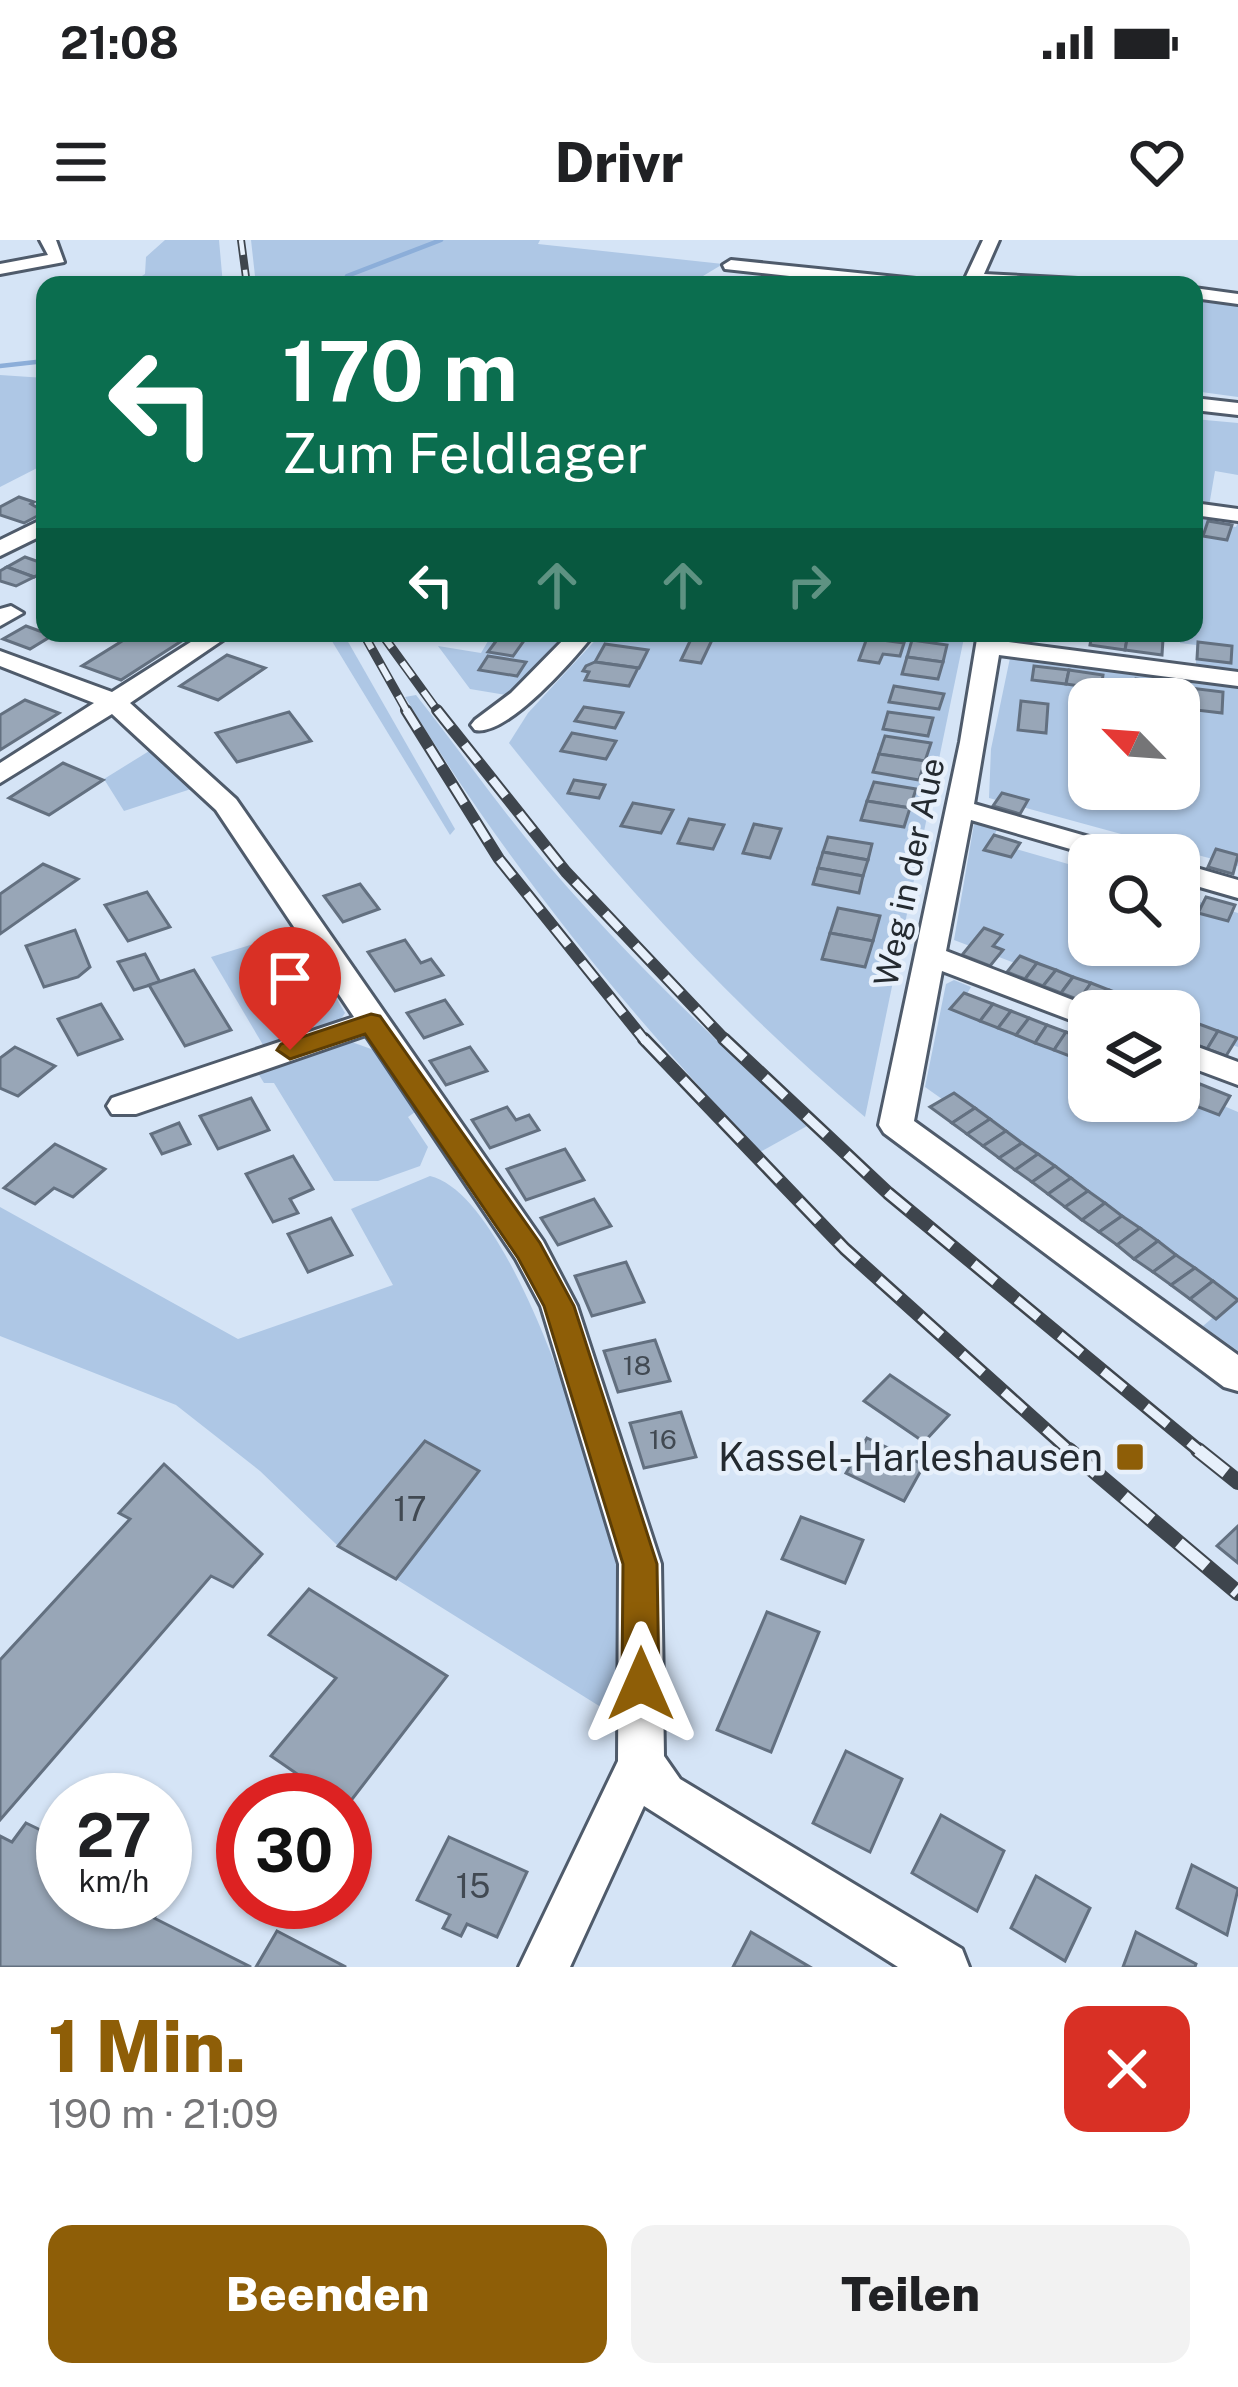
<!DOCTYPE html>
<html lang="de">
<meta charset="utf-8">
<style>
body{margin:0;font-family:"Public Sans",sans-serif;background:#f2f2f2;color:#202124;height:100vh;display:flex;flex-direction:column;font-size:45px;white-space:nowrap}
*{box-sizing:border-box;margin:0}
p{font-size:39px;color:#757577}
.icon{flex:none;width:66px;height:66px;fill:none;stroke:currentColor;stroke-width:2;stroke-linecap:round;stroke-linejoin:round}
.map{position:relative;height:1727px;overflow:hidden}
.sheet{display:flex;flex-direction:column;background:#fff;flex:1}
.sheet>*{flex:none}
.guide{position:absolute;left:36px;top:36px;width:1167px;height:366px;border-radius:24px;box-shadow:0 3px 9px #0004;background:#0b6e4f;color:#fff;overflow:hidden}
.needle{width:78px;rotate:295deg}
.controls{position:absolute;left:1068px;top:438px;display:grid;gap:24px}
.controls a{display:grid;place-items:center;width:132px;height:132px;border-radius:24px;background:#fff;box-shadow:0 3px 9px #0004;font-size:60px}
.speed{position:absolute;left:36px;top:1533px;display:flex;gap:24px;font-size:60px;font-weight:700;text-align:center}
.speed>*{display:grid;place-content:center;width:156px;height:156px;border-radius:50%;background:#fff;box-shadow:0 3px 9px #0004;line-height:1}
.speed small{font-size:30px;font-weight:400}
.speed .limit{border:18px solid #d22;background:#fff;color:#111}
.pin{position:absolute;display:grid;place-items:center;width:102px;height:102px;color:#fff;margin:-123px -51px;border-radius:50% 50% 50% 0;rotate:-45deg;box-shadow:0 0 12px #0007}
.pin .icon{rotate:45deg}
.me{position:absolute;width:132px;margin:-66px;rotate:0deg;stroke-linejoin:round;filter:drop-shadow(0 0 9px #0008)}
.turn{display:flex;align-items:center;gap:42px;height:252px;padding:0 48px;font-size:54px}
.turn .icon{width:156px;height:156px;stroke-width:2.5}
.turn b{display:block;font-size:84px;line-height:102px}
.lanes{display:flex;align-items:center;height:114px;padding:0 48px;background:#0003;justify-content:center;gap:60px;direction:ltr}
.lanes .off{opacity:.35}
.round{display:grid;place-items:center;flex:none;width:126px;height:126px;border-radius:24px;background:#f2f2f2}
.head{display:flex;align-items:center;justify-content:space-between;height:204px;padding:0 48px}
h1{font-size:72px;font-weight:800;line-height:90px;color:#8e5e07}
.button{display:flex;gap:24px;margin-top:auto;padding:24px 48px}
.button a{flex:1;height:138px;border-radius:24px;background:#8e5e07;color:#fff;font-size:48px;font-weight:800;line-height:138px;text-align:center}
.button a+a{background:#f2f2f2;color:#202124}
.status{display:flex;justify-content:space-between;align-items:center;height:84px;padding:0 60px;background:#fff;direction:ltr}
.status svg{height:33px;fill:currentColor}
header{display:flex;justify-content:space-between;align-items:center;height:156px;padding:0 48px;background:#fff;font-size:54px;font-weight:800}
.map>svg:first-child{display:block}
.green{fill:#aec7e5;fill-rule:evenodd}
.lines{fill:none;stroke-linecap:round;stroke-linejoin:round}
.stream{stroke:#8caed9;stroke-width:4.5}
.building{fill:#98a6b7;stroke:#637080;stroke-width:3}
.street-casing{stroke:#4f5b6b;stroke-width:6}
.street{fill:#fff;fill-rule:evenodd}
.rail-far4-casing{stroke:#3e454d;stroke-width:8}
.rail-far3-casing{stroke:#3e454d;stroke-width:9}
.rail-far2-casing{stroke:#3e454d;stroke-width:12}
.rail-far1-casing{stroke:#3e454d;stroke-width:14}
.rail-casing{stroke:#3e454d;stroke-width:16}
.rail-far4{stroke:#e7f0fb;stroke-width:4.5;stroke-dasharray:15;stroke-linecap:butt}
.rail-far3{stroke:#e7f0fb;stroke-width:6;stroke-dasharray:18;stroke-linecap:butt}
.rail-far2{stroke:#e7f0fb;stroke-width:8;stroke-dasharray:22;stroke-linecap:butt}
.rail-far1{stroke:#e7f0fb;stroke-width:9;stroke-dasharray:28;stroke-linecap:butt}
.rail{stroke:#e7f0fb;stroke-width:12;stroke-dasharray:36;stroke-linecap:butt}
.route{fill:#8e5e07;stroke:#5c3d05;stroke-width:3}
.poi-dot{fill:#8e5e07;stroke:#e7f0fb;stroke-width:4.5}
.labels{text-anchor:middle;stroke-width:9;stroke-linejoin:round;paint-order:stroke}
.number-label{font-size:27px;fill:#414952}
.street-label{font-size:33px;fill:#242a30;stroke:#e7f0fb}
.near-number-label{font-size:33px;fill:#414952}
.near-poi-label{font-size:39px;fill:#242a30;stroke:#e7f0fb;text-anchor:end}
</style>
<div class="status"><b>21:08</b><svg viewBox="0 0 49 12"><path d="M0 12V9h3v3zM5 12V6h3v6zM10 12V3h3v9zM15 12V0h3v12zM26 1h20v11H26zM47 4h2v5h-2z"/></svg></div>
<header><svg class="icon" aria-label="menu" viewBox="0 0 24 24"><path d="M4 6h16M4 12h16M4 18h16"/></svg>Drivr<svg class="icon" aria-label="heart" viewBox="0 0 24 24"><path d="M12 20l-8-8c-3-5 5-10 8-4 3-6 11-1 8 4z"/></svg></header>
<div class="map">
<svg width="1238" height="1727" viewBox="0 0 1238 1727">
<rect width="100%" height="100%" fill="#d5e4f6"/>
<!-- green -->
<g class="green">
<polygon points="165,0 219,0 223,45 128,45 145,34 146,17"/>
<polygon points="251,0 540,0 538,4 723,24 688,45 256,45"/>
<polygon points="1194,58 1238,63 1238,157 1194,151"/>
<polygon points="0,135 45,138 45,224 0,247"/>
<polygon points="1194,179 1238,183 1238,235 1215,231 1209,266 1194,264"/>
<polygon points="1195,273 1221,277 1218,283 1225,285 1228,278 1230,286 1236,287 1238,282 1238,431 1196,425 1196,405 1180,403 1180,395 1166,393 1194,393"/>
<polygon points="327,393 343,393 455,589 450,595"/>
<polygon points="469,393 569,393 506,455 470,449 438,406 481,413 491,396"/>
<path d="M602 393H965L865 877C730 764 619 641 509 503L528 473Z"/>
<path d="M1010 418 1238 446V626L989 558 991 509ZM1089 459H1179V549H1089Z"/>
<path d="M416 455C454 503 490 554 529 602 613 705 711 795 807 886L760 912C626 771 506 623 405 457Z"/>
<polygon points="154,508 191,549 124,571 104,539"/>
<polygon points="974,584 997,589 992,602 1089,630 1089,705 1179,705 1179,656 1238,673 1238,807 1179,785 1179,771 1142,771 954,700"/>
<polygon points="280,696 302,699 345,773 336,786 266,810 211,717"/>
<polygon points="954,740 971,747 964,759 1089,810 1089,861 1179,861 1179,847 1238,872 1238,1111 1203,1086 1230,1063 925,847 946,744"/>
<polygon points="346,800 374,810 415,872 408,877 428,907 420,926 378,941 334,941 274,843 264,843 256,830"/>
<path d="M430 936C514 956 596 1235 614 1314 626 1367 620 1425 620 1479L396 1339 478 1231 338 1306 260 1231 176 1165 0 1096V967L238 1099 393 1045 351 969Z"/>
</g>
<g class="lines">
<!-- stream -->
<g class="stream">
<polyline points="349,45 347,36 441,0"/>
<polyline points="0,126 45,121"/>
</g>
</g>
<!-- building -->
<g class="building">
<polygon points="19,257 34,262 31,264 45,272 24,283 0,275 0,267"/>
<polygon points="1208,281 1232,285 1227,300 1203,296"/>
<polygon points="25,317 45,324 45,331 34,337 7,327"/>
<polygon points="7,327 34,337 16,346 0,341 0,331"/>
<polygon points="26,386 45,393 53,395 30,409 3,399"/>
<polygon points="135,393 194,393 121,440 82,426"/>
<polygon points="502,393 518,393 528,395 513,416 488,412"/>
<polygon points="1092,393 1128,394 1125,410 1090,405"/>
<polygon points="1128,394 1163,399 1162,415 1125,410"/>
<polygon points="693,395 713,398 701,423 681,420"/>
<polygon points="867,398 904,403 900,416 883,414 879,423 859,420"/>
<polygon points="912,400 947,405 943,422 907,417"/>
<polygon points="1198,402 1232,406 1231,423 1197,419"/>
<polygon points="605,404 648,410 639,428 595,422"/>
<polygon points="227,415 265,428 218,460 180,446"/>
<polygon points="488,416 526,422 517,436 479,430"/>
<polygon points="907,417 943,422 938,439 902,434"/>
<polygon points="595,422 638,428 629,446 585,440 589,432 583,431 586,426"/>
<polygon points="1034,426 1069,430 1066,444 1032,440"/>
<polygon points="1069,430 1103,435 1101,449 1066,444"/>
<polygon points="1136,439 1173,444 1171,459 1133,457"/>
<polygon points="894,446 944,454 939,469 889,462"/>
<polygon points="1174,446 1223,452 1222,473 1196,470 1196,463 1173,459"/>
<polygon points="25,460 59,473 0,510 0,475"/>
<polygon points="1021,461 1048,464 1046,493 1018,490"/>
<polygon points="584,467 623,473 615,488 575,481"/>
<polygon points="289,472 311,501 237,522 216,493"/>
<polygon points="888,472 933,478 928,496 883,489"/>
<polygon points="572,493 616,501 606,519 561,511"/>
<polygon points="885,496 931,503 925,521 879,514"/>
<polygon points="879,514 925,521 919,540 873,532"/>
<polygon points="63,523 103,540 49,575 9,558"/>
<polygon points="574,540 605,545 599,558 568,553"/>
<polygon points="874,542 916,549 910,568 867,561"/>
<polygon points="1002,553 1028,560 1020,574 993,566"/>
<polygon points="867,561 910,568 904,587 861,580"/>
<polygon points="633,563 673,570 661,593 621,586"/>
<polygon points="689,579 724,585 713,609 678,603"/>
<polygon points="754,584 781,589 770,618 743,613"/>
<polygon points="994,595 1020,603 1011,617 984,610"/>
<polygon points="828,597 872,604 868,620 823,612"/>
<polygon points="1162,598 1190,605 1182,620 1179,615 1154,612"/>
<polygon points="1216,609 1238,615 1233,634 1208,627"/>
<polygon points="823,612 868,620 863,636 818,628"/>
<polygon points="43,624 78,639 0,694 0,654"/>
<polygon points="818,628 863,636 859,653 813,644"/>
<polygon points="360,644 379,669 343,682 324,656"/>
<polygon points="147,652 170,687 128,701 105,665"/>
<polygon points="1206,657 1235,665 1228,681 1198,673"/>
<polygon points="838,668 880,676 873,701 830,693"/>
<polygon points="984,688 1002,695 993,706 1003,710 990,726 962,715"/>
<polygon points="75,690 90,727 78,737 44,747 26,706"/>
<polygon points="830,693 873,701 865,727 822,719"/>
<polygon points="405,700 421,723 431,719 443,735 395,751 368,712"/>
<polygon points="145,714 160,742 134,750 118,722"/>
<polygon points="1020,716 1037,723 1025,739 1007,732"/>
<polygon points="1037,723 1056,730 1043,746 1025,739"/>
<polygon points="194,730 231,790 185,806 149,745"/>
<polygon points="1056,730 1073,737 1061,753 1043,746"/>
<polygon points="1073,737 1091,743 1079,760 1061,753"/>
<polygon points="1091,743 1109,750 1097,767 1079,760"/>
<polygon points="1109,750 1139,761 1132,771 1097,767"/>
<polygon points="964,753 993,764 980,781 950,769"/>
<polygon points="445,760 462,784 424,798 407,773"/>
<polygon points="101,764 122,799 78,815 58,779"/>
<polygon points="993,764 1011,771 998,788 980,781"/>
<polygon points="1011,771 1029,778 1016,795 998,788"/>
<polygon points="1029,778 1047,785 1035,803 1016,795"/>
<polygon points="1199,784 1218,791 1207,809 1187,801"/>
<polygon points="1047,785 1066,792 1054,810 1035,803"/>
<polygon points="1218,791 1237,798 1226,816 1207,809"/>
<polygon points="1066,792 1084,799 1072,817 1054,810"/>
<polygon points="15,807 55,826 18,856 0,848 0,818"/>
<polygon points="470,807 487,831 446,845 430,821"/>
<polygon points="1200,844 1230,856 1219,875 1188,863"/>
<polygon points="954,853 975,868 952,883 930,867"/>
<polygon points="251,858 269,890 218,909 200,876"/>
<polygon points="507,867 516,880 529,875 539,890 490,908 472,880"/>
<polygon points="975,868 990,879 967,894 952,883"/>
<polygon points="990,879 1006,891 983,906 967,894"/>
<polygon points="179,883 190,904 162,914 151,894"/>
<polygon points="1006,891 1022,903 999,918 983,906"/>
<polygon points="1022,903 1038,914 1015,930 999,918"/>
<polygon points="55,904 105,929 73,957 54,948 35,964 4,948"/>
<polygon points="565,909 584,940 526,960 507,929"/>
<polygon points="1038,914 1055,926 1032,942 1015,930"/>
<polygon points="293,916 313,949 290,959 298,973 273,982 246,934"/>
<polygon points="1055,926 1071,938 1048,954 1032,942"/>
<polygon points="1071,938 1088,951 1065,967 1048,954"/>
<polygon points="1088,951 1105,963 1082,980 1065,967"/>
<polygon points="594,959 611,986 558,1005 541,978"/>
<polygon points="1105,963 1122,976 1099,992 1082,980"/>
<polygon points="1122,976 1140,988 1117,1005 1099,992"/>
<polygon points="331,978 352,1015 308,1032 288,994"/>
<polygon points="1140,988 1158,1001 1134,1019 1117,1005"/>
<polygon points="1158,1001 1176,1015 1153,1032 1134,1019"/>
<polygon points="1176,1015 1195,1028 1171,1045 1153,1032"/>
<polygon points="626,1022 644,1062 592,1076 575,1036"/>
<polygon points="1195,1028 1213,1041 1190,1059 1171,1045"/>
<polygon points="1213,1041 1238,1060 1216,1079 1190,1059"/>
<polygon points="655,1100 670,1141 618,1152 604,1111"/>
<polygon points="890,1135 949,1175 924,1202 864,1161"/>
<polygon points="681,1172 696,1217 644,1228 630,1183"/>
<polygon points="867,1198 924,1225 904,1261 846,1233"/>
<polygon points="425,1201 479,1231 396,1339 338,1306"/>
<polygon points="164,1224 262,1314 233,1347 211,1336 0,1580 0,1420 130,1279 119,1273"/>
<polygon points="801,1277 863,1300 845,1343 782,1319"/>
<polygon points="1238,1286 1238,1323 1217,1306"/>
<polygon points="309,1349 447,1436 346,1567 345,1560 335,1560 271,1516 336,1438 269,1395"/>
<polygon points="767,1372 819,1392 771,1512 717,1490"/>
<polygon points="846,1511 902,1539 870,1612 813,1583"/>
<polygon points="941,1575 1004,1611 977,1671 912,1633"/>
<polygon points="26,1583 63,1601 63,1662 165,1662 154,1678 251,1727 0,1727 0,1596 12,1602"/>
<polygon points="449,1597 527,1632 497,1697 467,1684 461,1696 443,1688 450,1675 417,1660"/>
<polygon points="1192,1625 1238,1649 1227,1695 1177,1668"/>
<polygon points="1036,1636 1090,1668 1065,1721 1011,1688"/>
<polygon points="277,1691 346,1727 256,1727"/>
<polygon points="751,1692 810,1727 733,1727"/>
<polygon points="1136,1692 1196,1724 1195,1727 1123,1727"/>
</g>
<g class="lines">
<!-- street casing -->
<g class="street-casing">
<g id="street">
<polygon points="40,0 56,0 64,22 0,34 0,24 48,15"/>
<polygon points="983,0 999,0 984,34 1097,40 1106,45 962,45"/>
<polygon points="731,20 926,40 935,45 834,40 811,45 817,39 725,29 723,25"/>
<polygon points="1194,48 1238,54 1238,64 1194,58"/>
<polygon points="1194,158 1238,163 1238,175 1194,170"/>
<polygon points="1194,263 1238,269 1238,281 1194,275"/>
<polygon points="45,278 45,294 0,316 0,300"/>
<polygon points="11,366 23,373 0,386 0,369"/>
<polygon points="205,393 233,393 130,463 236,559 543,1001 577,1066 661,1324 664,1516 680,1539 962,1709 969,1727 898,1727 644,1566 570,1727 519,1727 618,1521 619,1324 541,1066 516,1019 366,795 136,874 112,874 107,866 112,858 354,777 216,570 112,474 0,543 0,523 94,463 0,426 0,411 112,452"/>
<path d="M570 393H595C575 418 507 497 475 490L471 485 475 480 511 453Z"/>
<polygon points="978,393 1002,393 1001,401 1238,432 1238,446 999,415 974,564 1131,609 1135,615 1091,615 971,580 946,711 1101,771 1089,771 1089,787 942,731 914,881 1238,1115 1238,1151 1224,1147 884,893 879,885 960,502"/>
<polygon points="1179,623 1238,640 1238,658 1179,641"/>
<polygon points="1179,800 1238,822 1238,845 1179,823"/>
</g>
</g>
<!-- street -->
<use href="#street" class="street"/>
<!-- rail-far4 casing -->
<g class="rail-far4-casing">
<polyline id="rail-far4" points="241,0 247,45"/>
</g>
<!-- rail-far3 casing -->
<g class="rail-far3-casing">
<g id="rail-far3">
<polyline points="363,393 408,473"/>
<polyline points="381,393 439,473"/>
</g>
</g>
<!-- rail-far2 casing -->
<g class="rail-far2-casing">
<g id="rail-far2">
<polyline points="406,470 499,619 646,802"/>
<polyline points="437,470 566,632 727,802"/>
</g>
</g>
<!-- rail-far1 casing -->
<g class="rail-far1-casing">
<g id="rail-far1">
<polyline points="644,799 845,1009 1072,1213"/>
<polyline points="724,799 888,953 1202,1213"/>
</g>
</g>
<!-- rail casing -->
<g class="rail-casing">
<g id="rail">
<polyline points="1069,1210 1238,1353"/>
<polyline points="1198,1210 1238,1242"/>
</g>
</g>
<!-- rail-far4 -->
<use href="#rail-far4" class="rail-far4"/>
<!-- rail-far3 -->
<use href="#rail-far3" class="rail-far3"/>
<!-- rail-far2 -->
<use href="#rail-far2" class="rail-far2"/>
<!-- rail-far1 -->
<use href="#rail-far1" class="rail-far1"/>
<!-- rail -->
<use href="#rail" class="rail"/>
</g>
<!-- route -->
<polygon class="route" points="371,774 380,776 540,1003 574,1066 657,1324 659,1444 654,1456 641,1461 628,1456 622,1444 623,1324 544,1066 518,1018 365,794 290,819 277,810 281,804"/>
<!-- markers -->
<rect class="poi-dot" x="1115" y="1202" width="30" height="30" rx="6"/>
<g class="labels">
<!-- number labels -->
<g class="number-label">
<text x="637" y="1135">18</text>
<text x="663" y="1209">16</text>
</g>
<!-- street labels -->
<g class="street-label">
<text transform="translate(909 632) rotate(-78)" y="12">Weg in der Aue</text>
</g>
<!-- near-number labels -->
<g class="near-number-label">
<text x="410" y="1281">17</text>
<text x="473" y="1658">15</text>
</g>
<!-- near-poi labels -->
<g class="near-poi-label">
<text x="1103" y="1231">Kassel-Harleshausen</text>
</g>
</g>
</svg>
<div class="controls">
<a><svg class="needle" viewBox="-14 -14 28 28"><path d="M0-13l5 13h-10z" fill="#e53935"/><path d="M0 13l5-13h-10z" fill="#757577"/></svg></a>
<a><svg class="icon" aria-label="search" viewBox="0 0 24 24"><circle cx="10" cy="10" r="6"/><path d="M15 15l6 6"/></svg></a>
<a><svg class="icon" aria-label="layers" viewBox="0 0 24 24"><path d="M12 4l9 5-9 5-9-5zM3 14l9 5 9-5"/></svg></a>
</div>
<div class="speed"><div>27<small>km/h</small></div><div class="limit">30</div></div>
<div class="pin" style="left:290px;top:810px;background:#d93025"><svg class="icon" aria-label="arrive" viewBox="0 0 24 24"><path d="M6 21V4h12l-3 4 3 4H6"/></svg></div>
<svg class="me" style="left:641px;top:1444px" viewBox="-20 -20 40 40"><path d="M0-17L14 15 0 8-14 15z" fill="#8e5e07" stroke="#fff" stroke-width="4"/></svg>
<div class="guide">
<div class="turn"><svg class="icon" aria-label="left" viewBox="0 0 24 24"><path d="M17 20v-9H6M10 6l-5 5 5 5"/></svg><div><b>170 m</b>Zum Feldlager</div></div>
<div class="lanes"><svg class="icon" aria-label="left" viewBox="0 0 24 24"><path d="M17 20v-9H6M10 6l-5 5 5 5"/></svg><svg class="icon off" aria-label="ahead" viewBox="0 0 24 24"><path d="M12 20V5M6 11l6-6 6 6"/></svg><svg class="icon off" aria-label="ahead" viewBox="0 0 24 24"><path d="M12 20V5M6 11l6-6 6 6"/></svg><svg class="icon off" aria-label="right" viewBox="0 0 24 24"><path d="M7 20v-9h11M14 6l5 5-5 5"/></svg></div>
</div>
</div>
<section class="sheet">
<div class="head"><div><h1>1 Min.</h1><p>190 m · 21:09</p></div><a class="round" style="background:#d93025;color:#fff"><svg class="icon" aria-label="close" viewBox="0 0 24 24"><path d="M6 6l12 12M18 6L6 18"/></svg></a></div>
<div class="button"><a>Beenden</a><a>Teilen</a></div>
</section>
